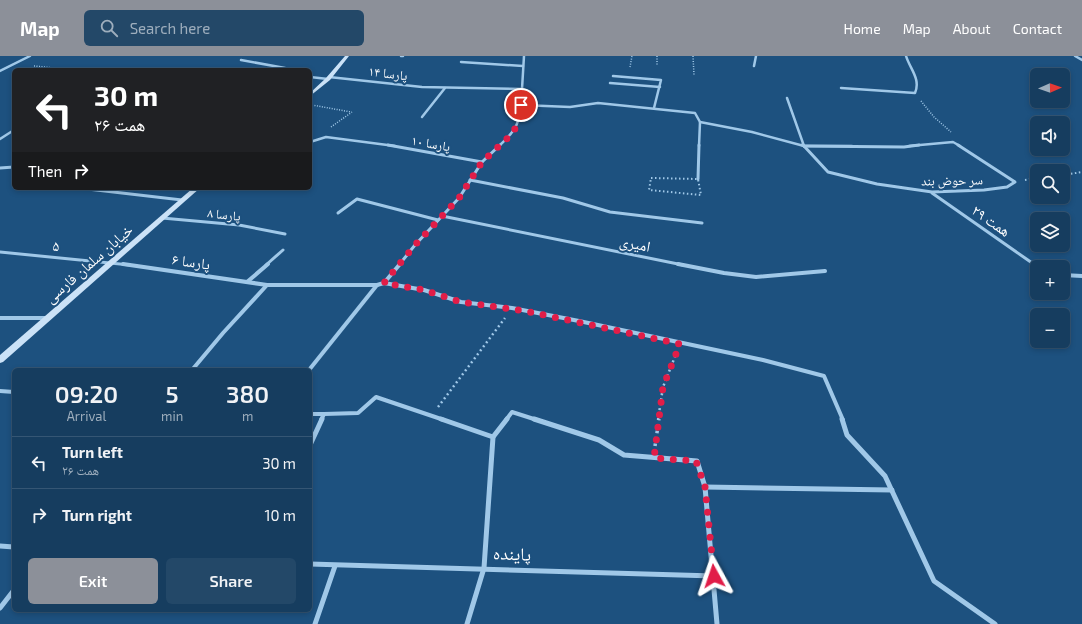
<!DOCTYPE html>
<meta charset="utf-8">
<style>
body{margin:0;font-family:"Exo 2","Noto Naskh Arabic",sans-serif;background:#234868;color:#f1f3f6;height:100vh;display:flex;flex-direction:column;font-size:15px;white-space:nowrap}
*{box-sizing:border-box;margin:0}
p{font-size:13px;color:#9eaebd}
.icon{flex:none;width:22px;height:22px;fill:none;stroke:currentColor;stroke-width:2;stroke-linecap:round;stroke-linejoin:round}
.map{position:relative;flex:1;overflow:hidden}
.sheet{position:absolute;left:12px;top:312px;width:300px;height:244px;display:flex;flex-direction:column;background:#163d5f;border-radius:6px;box-shadow:0 2px 6px #0003,0 0 0 1px #355674}
.sheet>*{flex:none}
.guide{position:absolute;left:12px;top:12px;width:300px;height:122px;border-radius:6px;box-shadow:0 2px 6px #0003,0 0 0 1px #355674;background:#202124;color:#fff;overflow:hidden}
.needle{width:26px;rotate:88deg}
.controls{position:absolute;left:1030px;top:12px;display:grid;gap:8px}
.controls a{display:grid;place-items:center;width:40px;height:40px;border-radius:6px;background:#163d5f;box-shadow:0 2px 6px #0003,0 0 0 1px #355674;font-size:20px}
.pin{position:absolute;display:grid;place-items:center;width:34px;height:34px;color:#fff;margin:-17px;border:2px solid #fff;border-radius:50%;box-shadow:0 1px 4px #0007}
.me{position:absolute;width:44px;margin:-22px;rotate:355deg;stroke-linejoin:round;filter:drop-shadow(0 0 3px #0008)}
.turn{display:flex;align-items:center;gap:14px;height:84px;padding:0 16px;font-size:18px}
.turn .icon{width:52px;height:52px;stroke-width:2.5}
.turn b{display:block;font-size:28px;line-height:34px}
.then{display:flex;align-items:center;height:38px;padding:0 16px;background:#0003;gap:8px;font-size:15px}
.eta{display:flex;justify-content:space-evenly;align-items:center;height:68px;text-align:center}
.eta b{font-size:24px;font-weight:600;line-height:28px}
.button{display:flex;gap:8px;margin-top:auto;padding:8px 16px}
.button a{flex:1;height:46px;border-radius:6px;background:#8c9099;color:#fff;font-size:16px;font-weight:600;line-height:46px;text-align:center}
.button a+a{background:#234868;color:#f1f3f6}
ul{padding:0;list-style:none}
li{display:flex;align-items:center;gap:12px;height:52px;padding:0 16px;border-top:1px solid #355674}
li div{flex:1}
li b{display:block;font-size:15px}
li em{font-style:normal}
header{display:flex;align-items:center;gap:24px;box-sizing:border-box;height:56px;padding:0 20px;background:#8c9099;color:#fff}
header strong{font-size:19px}
nav{display:flex;gap:22px;margin-inline-start:auto;font-size:14px}
.search{width:280px;height:36px;background:#234868;display:flex;align-items:center;gap:10px;box-sizing:border-box;padding:0 14px;border-radius:6px;color:#9eaebd;font-size:15px}
.map>svg:first-child{display:block}
.lines{fill:none;stroke-linecap:round;stroke-linejoin:round}
.path-far3{stroke:#a0c8e8;stroke-width:1.5;stroke-dasharray:1 1.5;stroke-linecap:butt}
.path-far2{stroke:#a0c8e8;stroke-width:2;stroke-dasharray:1.5 2.5;stroke-linecap:butt}
.path-far1{stroke:#a0c8e8;stroke-width:2.5;stroke-dasharray:2 3;stroke-linecap:butt}
.path{stroke:#a0c8e8;stroke-width:3.5;stroke-dasharray:2.5 4;stroke-linecap:butt}
.street-far3{stroke:#a0c8e8;stroke-width:2.5}
.street-far2{stroke:#a0c8e8;stroke-width:3}
.street-far1{stroke:#a0c8e8;stroke-width:4}
.street{stroke:#a0c8e8;stroke-width:5}
.secondary{fill:#cbe2f7;fill-rule:evenodd}
.route{stroke:#e11d48;stroke-width:7;stroke-dasharray:0 12.6}
.labels{text-anchor:middle;stroke-width:4;stroke-linejoin:round;paint-order:stroke}
.far-street-label{font-size:13px;fill:#fff;stroke:#1d517f}
.street-label{font-size:15px;fill:#fff;stroke:#1d517f}
.near-street-label{font-size:18px;fill:#fff;stroke:#1d517f}
</style>
<header>
<strong>Map</strong>
<div class="search"><svg class="icon" aria-label="search" viewBox="0 0 24 24"><circle cx="10" cy="10" r="6"/><path d="M15 15l6 6"/></svg>Search here</div>
<nav><a>Home</a><a>Map</a><a>About</a><a>Contact</a></nav>
</header>
<div class="map">
<svg width="1082" height="568" viewBox="0 0 1082 568">
<rect width="100%" height="100%" fill="#1d517f"/>
<g class="lines">
<!-- path-far3 -->
<g class="path-far3">
<polyline points="657,0 657,10"/>
<polyline points="693,0 694,19"/>
<polyline points="34,10 74,14"/>
<polyline points="630,11 632,0"/>
<polyline points="921,45 934,61 951,76"/>
<polyline points="312,49 351,56"/>
<polyline points="331,71 352,56"/>
</g>
<!-- path-far2 -->
<g class="path-far2">
<polyline points="1063,119 1082,116"/>
<polygon points="651,122 698,123 701,139 649,134"/>
<polyline points="1025,124 1037,122"/>
</g>
<!-- path-far1 -->
<g class="path-far1">
<polyline points="438,351 505,262"/>
<polyline points="658,364 663,331 676,298"/>
</g>
<!-- path -->
<polyline class="path" points="655,390 659,363"/>
<!-- street-far3 -->
<g class="street-far3">
<polyline points="401,0 403,0"/>
<polyline points="1075,0 1082,4"/>
<polyline points="241,4 285,12 283,14"/>
<polyline points="461,6 523,10"/>
<polyline points="754,10 756,0"/>
<polyline points="0,15 30,0"/>
<polyline points="613,20 661,24 654,52"/>
<polyline points="310,21 328,23"/>
<path d="M329 21 422 31 522 33C519 63 522 69 499 90"/>
<polyline points="610,27 660,31"/>
<path d="M841 32 915 37C921 23 910 13 906 0"/>
<polyline points="522,33 524,0"/>
<polyline points="787,42 804,90"/>
<polyline points="521,49 570,51 598,47 695,57 700,66 752,76 804,90"/>
<polyline points="422,61 445,32"/>
<polyline points="0,83 14,74"/>
<polyline points="310,86 326,81 395,90"/>
<polyline points="699,90 700,66"/>
<polyline points="804,90 852,90"/>
<polyline points="909,90 953,86 960,90"/>
</g>
<!-- street-far2 -->
<g class="street-far2">
<polyline points="388,89 482,106 459,142 415,189 399,209"/>
<polyline points="802,89 804,90"/>
<polyline points="804,90 904,91 919,89"/>
<polyline points="804,90 828,116 877,128 932,136 984,134 1007,131 1015,126 958,89"/>
<polyline points="482,106 500,89"/>
<polyline points="0,112 14,111"/>
<polyline points="698,123 699,89"/>
<polyline points="470,124 563,142 610,156 702,167"/>
<polyline points="79,132 182,144"/>
<polyline points="932,137 1035,209"/>
<polyline points="338,157 357,143 438,164"/>
<polyline points="442,160 683,209"/>
<polyline points="162,162 239,169 285,178"/>
<polyline points="0,196 130,209"/>
<polyline points="266,209 283,194"/>
</g>
<!-- street-far1 -->
<g class="street-far1">
<polyline points="123,208 267,229 377,229 384,227 400,208"/>
<polyline points="678,208 724,217 756,221 825,215"/>
<polyline points="1033,208 1038,211"/>
<polyline points="1063,219 1082,220"/>
<polyline points="247,226 268,208"/>
<polyline points="384,227 424,234 461,246 512,252 579,265 763,304 824,320 843,364"/>
<polyline points="0,262 47,262"/>
<polyline points="192,314 223,277 267,229"/>
<polyline points="309,314 377,229"/>
<polyline points="0,335 14,336"/>
<polyline points="310,358 324,358 321,364"/>
<polyline points="324,358 358,357 376,341 444,364"/>
<polyline points="506,364 512,356 537,364"/>
</g>
<!-- street -->
<g class="street">
<polyline points="441,363 493,381 484,512 467,568"/>
<polyline points="534,363 599,384 624,399 697,405 705,431 717,568"/>
<polyline points="842,363 847,379 885,420 934,525 995,568"/>
<polyline points="493,381 507,363"/>
<polyline points="310,389 322,363"/>
<polyline points="705,431 892,434"/>
<polyline points="0,490 14,491"/>
<polyline points="310,508 714,520"/>
<polyline points="0,552 14,534"/>
<polyline points="315,568 335,510"/>
</g>
<!-- secondary -->
<g class="secondary">
<polygon points="345,0 349,0 330,24 310,40 310,37 326,22"/>
<polygon points="193,132 200,132 3,306 0,307 0,299"/>
</g>
</g>
<g class="lines">
<!-- route -->
<polyline class="route" points="521,49 518,68 511,79 482,106 459,142 415,189 384,227 424,234 461,246 525,255 680,288 663,331 654,402 696,405 705,431 714,520"/>
</g>
<g class="labels">
<!-- far-street labels -->
<g class="far-street-label">
<text transform="translate(388 17) rotate(7)" y="5">پارسا ۱۴</text>
<text transform="translate(431 87) rotate(10)" y="5">پارسا ۱۰</text>
<text transform="translate(952 124) rotate(-1)" y="5">سر حوض بند</text>
<text transform="translate(224 158) rotate(6)" y="5">پارسا ۸</text>
</g>
<!-- street labels -->
<g class="street-label">
<text transform="translate(991 165) rotate(35)" y="5">همت ۲۹</text>
<text transform="translate(635 188) rotate(11)" y="5">امیری</text>
<text transform="translate(56 190) rotate(5)" y="5">۵</text>
<text transform="translate(191 206) rotate(8)" y="5">پارسا ۶</text>
<text transform="translate(89 208) rotate(-41)" y="5">خیابان سلمان فارسی</text>
</g>
<!-- near-street labels -->
<g class="near-street-label">
<text transform="translate(512 498) rotate(2)" y="6">پاینده</text>
</g>
</g>
</svg>
<div class="controls">
<a><svg class="needle" viewBox="-14 -14 28 28"><path d="M0-13l5 13h-10z" fill="#e53935"/><path d="M0 13l5-13h-10z" fill="#9eaebd"/></svg></a>
<a><svg class="icon" aria-label="sound" viewBox="0 0 24 24"><path d="M4 9h4l5-4v14l-5-4H4zM17 9q2 3 0 6"/></svg></a>
<a><svg class="icon" aria-label="search" viewBox="0 0 24 24"><circle cx="10" cy="10" r="6"/><path d="M15 15l6 6"/></svg></a>
<a><svg class="icon" aria-label="layers" viewBox="0 0 24 24"><path d="M12 4l9 5-9 5-9-5zM3 14l9 5 9-5"/></svg></a>
<a>+</a>
<a>−</a>
</div>
<div class="pin" style="left:521px;top:49px;background:#d93025"><svg class="icon" aria-label="arrive" viewBox="0 0 24 24"><path d="M6 21V4h12l-3 4 3 4H6"/></svg></div>
<svg class="me" style="left:714px;top:520px" viewBox="-20 -20 40 40"><path d="M0-17L14 15 0 8-14 15z" fill="#e11d48" stroke="#fff" stroke-width="4"/></svg>
<div class="guide">
<div class="turn"><svg class="icon" aria-label="left" viewBox="0 0 24 24"><path d="M17 20v-9H6M10 6l-5 5 5 5"/></svg><div><b>30 m</b>همت ۲۶</div></div>
<div class="then">Then<svg class="icon" aria-label="right" viewBox="0 0 24 24"><path d="M7 20v-9h11M14 6l5 5-5 5"/></svg></div>
</div>
<section class="sheet">
<div class="eta">
<div><b>09:20</b><p>Arrival</p></div>
<div><b>5</b><p>min</p></div>
<div><b>380</b><p>m</p></div>
</div>
<ul>
<li><svg class="icon" aria-label="left" viewBox="0 0 24 24"><path d="M17 20v-9H6M10 6l-5 5 5 5"/></svg><div><b>Turn left</b><p>همت ۲۶</p></div><em>30 m</em></li>
<li><svg class="icon" aria-label="right" viewBox="0 0 24 24"><path d="M7 20v-9h11M14 6l5 5-5 5"/></svg><div><b>Turn right</b></div><em>10 m</em></li>
</ul>
<div class="button"><a>Exit</a><a>Share</a></div>
</section>
</div>
